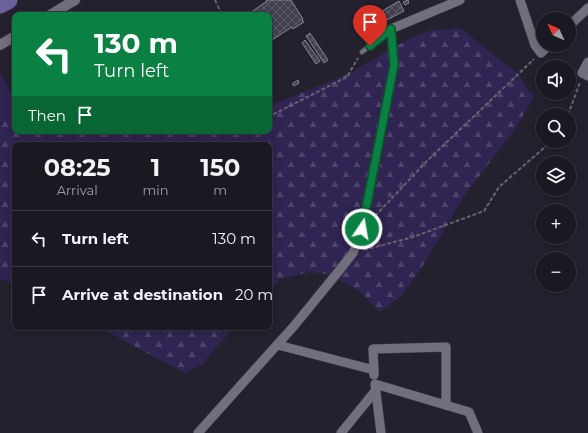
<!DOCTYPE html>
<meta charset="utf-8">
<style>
body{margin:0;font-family:Montserrat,sans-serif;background:#27262f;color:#f1f3f6;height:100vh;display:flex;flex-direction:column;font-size:15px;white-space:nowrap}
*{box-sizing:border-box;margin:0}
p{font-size:13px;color:#9fa0a5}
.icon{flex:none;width:22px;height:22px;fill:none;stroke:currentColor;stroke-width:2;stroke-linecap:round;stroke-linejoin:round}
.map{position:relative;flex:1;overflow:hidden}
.details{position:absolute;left:12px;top:142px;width:260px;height:188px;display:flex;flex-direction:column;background:#1a1922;border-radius:8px;box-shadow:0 2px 10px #0003,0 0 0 1px #383840}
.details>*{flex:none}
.guide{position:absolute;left:12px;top:12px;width:260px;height:122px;border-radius:8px;box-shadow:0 2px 10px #0003,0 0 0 1px #383840;background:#0b8043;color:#fff;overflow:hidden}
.needle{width:26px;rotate:314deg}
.fabs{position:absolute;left:536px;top:12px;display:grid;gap:8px}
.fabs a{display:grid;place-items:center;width:40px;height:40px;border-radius:50%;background:#1a1922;box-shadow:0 2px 10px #0003,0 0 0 1px #383840;font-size:20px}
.pin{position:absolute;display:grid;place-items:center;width:34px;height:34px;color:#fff;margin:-41px -17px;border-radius:50% 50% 50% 0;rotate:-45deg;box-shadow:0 0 4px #0007}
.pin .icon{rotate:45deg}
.me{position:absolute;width:44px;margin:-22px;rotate:12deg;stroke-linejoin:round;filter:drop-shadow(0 0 3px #0008)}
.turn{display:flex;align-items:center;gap:14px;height:84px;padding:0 16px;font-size:18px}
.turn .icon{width:52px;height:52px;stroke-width:2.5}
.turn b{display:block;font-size:28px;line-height:34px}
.then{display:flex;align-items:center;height:38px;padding:0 16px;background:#0003;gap:8px;font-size:15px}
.eta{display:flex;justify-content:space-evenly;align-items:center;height:68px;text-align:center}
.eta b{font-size:24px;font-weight:700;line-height:28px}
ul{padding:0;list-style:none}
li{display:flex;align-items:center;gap:12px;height:56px;padding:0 16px;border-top:1px solid #383840}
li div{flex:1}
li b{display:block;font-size:15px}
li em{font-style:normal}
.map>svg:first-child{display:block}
.forest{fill:url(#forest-firs)}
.garden{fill:#302452}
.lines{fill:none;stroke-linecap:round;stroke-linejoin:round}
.river{stroke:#6c609a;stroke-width:19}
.building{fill:url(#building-cross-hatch);stroke:#858393}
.service-casing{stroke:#3e3b47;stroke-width:5.5}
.minor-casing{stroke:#3e3b47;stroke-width:10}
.tertiary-casing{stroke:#3e3b47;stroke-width:11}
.path{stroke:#64636e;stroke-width:2;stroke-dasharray:4 2;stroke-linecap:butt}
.service{stroke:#716e7e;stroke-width:4.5}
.minor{stroke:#716e7e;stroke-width:9}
.tertiary{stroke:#716e7e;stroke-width:10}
.route-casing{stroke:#07532c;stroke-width:10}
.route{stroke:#0b8043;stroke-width:7}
</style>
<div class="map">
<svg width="588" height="433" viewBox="0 0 588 433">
<defs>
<pattern id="forest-firs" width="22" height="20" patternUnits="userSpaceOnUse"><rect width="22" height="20" fill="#302452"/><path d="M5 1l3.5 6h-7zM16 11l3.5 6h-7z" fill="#4d436b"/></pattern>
<pattern id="building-cross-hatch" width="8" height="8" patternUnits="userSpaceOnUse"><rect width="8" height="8" fill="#42404f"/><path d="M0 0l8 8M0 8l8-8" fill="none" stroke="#5d5b68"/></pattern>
</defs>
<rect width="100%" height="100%" fill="#23212e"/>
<!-- forest -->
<g class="forest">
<polygon points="460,28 518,74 528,90 534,96 516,128 464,196 422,267 402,295 380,312 361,292 331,275 310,272 280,279 269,290 269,145 15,145 15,285 3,279 0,280 0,104 15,85 15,131 269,131 269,106 350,73 403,42 428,31"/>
<polygon points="98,327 234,327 201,365 185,373"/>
</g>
<!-- garden -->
<polygon class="garden" points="0,73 15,101 15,112 0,118"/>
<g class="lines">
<!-- river -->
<polyline class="river" points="0,4 8,0"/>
</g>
<!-- building -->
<g class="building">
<polygon points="266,0 291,0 303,19 302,20 304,22 293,29 292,27 269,42 269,15 247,15 267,1"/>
<polygon points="408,0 409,3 405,5 403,2"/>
<polygon points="399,1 404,11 387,20 382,11"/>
<polygon points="310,33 328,60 324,63 306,36"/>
<polygon points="305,40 320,61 316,64 302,43"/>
<polygon points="298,80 299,83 294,86 292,84"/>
</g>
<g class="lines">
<!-- service casing -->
<g class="service-casing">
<polyline id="service" points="362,52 391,29"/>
</g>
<!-- minor casing -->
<g class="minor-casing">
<g id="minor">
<polyline points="520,0 535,45 541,53 549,45"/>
<polyline points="569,26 588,8"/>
<polyline points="588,62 582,73 588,76"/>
<polyline points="278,345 374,370 374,375"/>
<polyline points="374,370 373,349 446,347 446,405"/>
<polyline points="198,433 294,326 338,272 353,253 362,229 394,65 391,29 460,0"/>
<polyline points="341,433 376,390"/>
<polyline points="381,433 375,384 469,412 478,433"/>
</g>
</g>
<!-- tertiary casing -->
<g class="tertiary-casing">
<g id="tertiary">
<polyline points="50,15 75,0"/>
<polyline points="0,45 15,36"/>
</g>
</g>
<!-- path -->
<g class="path">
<polyline points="215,0 222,15"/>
<polyline points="269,114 270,116 347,77 358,58"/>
<polyline points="568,115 580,82"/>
<polyline points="375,216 428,160 534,59"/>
<polyline points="364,250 413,237 484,211 499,187 552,141"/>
</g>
<!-- service -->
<use href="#service" class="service"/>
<!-- minor -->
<use href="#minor" class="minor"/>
<!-- tertiary -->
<use href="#tertiary" class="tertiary"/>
</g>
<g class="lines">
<!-- route casing -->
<g class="route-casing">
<polyline id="route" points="362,229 394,65 391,29 370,46"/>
</g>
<!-- route -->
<use href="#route" class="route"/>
</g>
</svg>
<div class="fabs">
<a><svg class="needle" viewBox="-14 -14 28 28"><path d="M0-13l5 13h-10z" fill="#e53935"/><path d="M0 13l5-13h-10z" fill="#9fa0a5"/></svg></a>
<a><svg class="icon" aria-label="sound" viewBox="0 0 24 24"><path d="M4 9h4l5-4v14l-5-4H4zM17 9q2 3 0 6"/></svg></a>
<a><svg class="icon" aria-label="search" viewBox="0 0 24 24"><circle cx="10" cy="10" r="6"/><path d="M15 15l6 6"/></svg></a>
<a><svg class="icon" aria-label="layers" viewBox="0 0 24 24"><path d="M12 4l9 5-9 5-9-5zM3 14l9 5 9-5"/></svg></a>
<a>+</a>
<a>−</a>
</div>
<div class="pin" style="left:370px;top:46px;background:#d93025"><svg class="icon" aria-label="arrive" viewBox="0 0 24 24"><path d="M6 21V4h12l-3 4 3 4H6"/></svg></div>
<svg class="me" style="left:362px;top:229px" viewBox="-20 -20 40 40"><circle r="17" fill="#0b8043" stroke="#fff" stroke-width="3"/><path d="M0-11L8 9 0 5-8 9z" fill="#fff"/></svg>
<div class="guide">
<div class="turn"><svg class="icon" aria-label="left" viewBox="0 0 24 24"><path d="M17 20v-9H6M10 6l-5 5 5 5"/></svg><div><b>130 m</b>Turn left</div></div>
<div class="then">Then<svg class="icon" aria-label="arrive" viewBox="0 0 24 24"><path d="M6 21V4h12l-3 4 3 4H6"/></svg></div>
</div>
<section class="details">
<div class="eta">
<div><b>08:25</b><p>Arrival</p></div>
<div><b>1</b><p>min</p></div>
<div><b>150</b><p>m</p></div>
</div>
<ul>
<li><svg class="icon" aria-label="left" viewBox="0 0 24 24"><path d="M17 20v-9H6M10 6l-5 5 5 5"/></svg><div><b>Turn left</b></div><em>130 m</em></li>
<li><svg class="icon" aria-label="arrive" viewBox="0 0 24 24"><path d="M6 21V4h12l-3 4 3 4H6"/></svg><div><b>Arrive at destination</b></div><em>20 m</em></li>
</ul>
</section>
</div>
